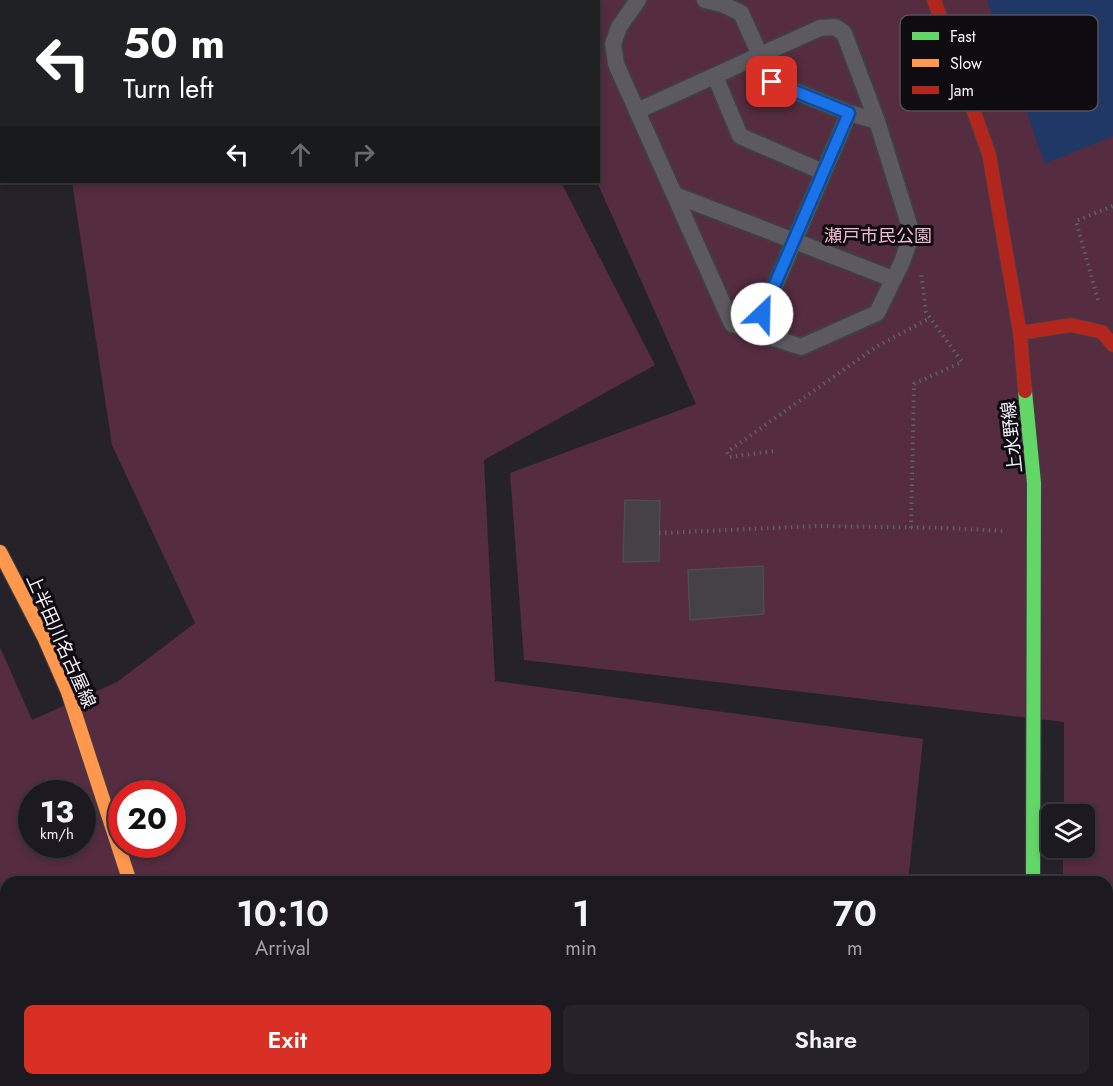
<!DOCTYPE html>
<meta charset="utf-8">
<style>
body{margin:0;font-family:Jost,"Noto Sans JP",sans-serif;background:#252329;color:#f1f3f6;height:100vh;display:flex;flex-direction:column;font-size:22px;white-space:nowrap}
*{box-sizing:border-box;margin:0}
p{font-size:20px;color:#a0a1a5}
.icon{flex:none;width:33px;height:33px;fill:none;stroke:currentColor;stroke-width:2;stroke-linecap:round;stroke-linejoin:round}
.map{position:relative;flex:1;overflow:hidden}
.panel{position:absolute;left:0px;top:876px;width:1113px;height:210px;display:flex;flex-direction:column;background:#1c1a20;border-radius:18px 18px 0 0;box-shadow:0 3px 9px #0003,0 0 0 2px #3a383e}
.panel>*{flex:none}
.top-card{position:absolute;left:0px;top:0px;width:600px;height:183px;box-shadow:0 3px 9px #0003,0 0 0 2px #3a383e;background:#202124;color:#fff;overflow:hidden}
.buttons{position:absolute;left:1041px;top:804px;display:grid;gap:12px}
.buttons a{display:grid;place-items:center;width:54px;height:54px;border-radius:9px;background:#1c1a20;box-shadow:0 3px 9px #0003,0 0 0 2px #3a383e;font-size:30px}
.speed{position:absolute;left:18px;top:780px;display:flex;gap:12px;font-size:30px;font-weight:700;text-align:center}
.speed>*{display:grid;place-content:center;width:78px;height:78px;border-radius:50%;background:#1c1a20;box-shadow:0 3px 9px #0003,0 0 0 2px #3a383e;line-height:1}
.speed small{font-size:15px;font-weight:400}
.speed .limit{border:9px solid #d22;background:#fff;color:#111}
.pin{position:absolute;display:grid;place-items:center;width:51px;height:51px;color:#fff;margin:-26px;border-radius:12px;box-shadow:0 3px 9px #0006}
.me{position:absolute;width:66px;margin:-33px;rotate:24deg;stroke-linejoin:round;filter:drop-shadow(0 0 4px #0008)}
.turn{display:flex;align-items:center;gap:21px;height:126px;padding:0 24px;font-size:27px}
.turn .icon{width:78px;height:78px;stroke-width:2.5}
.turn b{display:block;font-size:42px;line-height:51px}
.lanes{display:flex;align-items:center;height:57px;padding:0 24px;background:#0003;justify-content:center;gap:30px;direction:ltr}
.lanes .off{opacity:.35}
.eta{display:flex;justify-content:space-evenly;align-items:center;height:102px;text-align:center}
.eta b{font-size:36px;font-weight:600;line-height:42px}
.cta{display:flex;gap:12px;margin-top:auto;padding:12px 24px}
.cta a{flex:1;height:69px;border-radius:9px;background:#d93025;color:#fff;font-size:24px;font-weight:600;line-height:69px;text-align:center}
.cta a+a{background:#252329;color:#f1f3f6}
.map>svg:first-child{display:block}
.green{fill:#552c40;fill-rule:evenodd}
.water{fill:#203865}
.building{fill:#464147;stroke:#504c52;stroke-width:1.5}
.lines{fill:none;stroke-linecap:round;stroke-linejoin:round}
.street-tunnel{stroke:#45414a;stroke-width:33;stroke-dasharray:33 16;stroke-linecap:butt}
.lane-casing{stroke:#413e44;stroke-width:20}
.street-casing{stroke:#413e44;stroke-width:36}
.fast-casing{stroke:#413e44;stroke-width:16}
.slow-casing{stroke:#413e44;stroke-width:16}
.jam-casing{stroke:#413e44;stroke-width:16}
.path{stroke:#625e65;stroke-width:4;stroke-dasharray:1.5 4.5;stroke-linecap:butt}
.lane{stroke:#5d5960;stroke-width:16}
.street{stroke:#5d5960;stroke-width:33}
.fast{stroke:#63d668;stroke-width:14}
.slow{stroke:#ff974d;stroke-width:14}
.jam{stroke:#b3261e;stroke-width:14}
.route-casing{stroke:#114b97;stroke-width:15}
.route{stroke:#1a73e8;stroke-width:10}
.labels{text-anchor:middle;stroke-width:6;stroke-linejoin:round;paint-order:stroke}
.park-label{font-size:18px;fill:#f4bad1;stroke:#0e0b11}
.street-label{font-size:18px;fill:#f7f2fc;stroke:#0e0b11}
.key{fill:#0e0b11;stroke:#545058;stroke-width:1.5}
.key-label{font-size:16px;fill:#f7f2fc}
</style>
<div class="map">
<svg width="1113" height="1086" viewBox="0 0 1113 1086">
<rect width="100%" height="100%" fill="#26222a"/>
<!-- green -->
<g class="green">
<polygon points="44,0 467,0 468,1 44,2"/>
<polygon points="516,0 1113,0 1113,924 1107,924 1107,882 1063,882 1063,848 1084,848 1084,814 1064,814 1064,722 524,660 510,473 696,404 597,182 598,182 598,2 517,2"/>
<path d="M72 182H561L655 365 484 460 495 681 923 739 908 882H6V1080H611L604 1086H0V647L32 720 117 682 195 623 112 445ZM32 794H82V844H32ZM122 794H172V844H122Z"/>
</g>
<!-- water -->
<polygon class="water" points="987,0 1113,0 1113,136 1045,164"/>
<!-- building -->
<g class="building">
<polygon points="625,500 660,501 659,561 623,562"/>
<polygon points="763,566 764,614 690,620 688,570"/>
</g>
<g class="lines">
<!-- street-tunnel -->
<polyline class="street-tunnel" points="1107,1027 1113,1027"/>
<!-- lane casing -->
<g class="lane-casing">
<g id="lane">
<polyline points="638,0 619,27 613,44 616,64 732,324 801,347 877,313 902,262 912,234 877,121 849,113 772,82 741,13 722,4 705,0"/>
<polyline points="715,76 740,136 823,172"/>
<polyline points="637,111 820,28 835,27 844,33 877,121"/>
<polyline points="675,195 893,279"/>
<polyline points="755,332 849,113"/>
</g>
</g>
<!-- street casing -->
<g class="street-casing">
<g id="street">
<polyline points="1107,935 1113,934"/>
<polyline points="696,1086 703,1080"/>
<polyline points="726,1086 736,1080"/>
</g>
</g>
<!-- fast casing -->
<g class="fast-casing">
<g id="fast">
<polyline points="1025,391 1034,483 1033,882"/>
<polyline points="213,1080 217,1086"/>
</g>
</g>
<!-- slow casing -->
<g class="slow-casing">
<polyline id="slow" points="0,552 44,637 68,692 130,882"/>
</g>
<!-- jam casing -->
<g class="jam-casing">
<g id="jam">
<polyline points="934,0 989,154 1020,333 1025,391"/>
<polyline points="1020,333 1071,325 1102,332 1113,345"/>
<polyline points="1033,1080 1033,1086"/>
</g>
</g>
<!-- path -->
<g class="path">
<polyline points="1098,300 1076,221 1113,206"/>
<polyline points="773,451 729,457 727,452 876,347 930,318"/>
<polyline points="911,528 914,384 962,362 926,312 921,272"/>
<polyline points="659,533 820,526 946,528 1006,531"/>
</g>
<!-- lane -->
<use href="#lane" class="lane"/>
<!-- street -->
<use href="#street" class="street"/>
<!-- fast -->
<use href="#fast" class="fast"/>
<!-- slow -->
<use href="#slow" class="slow"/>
<!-- jam -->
<use href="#jam" class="jam"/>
</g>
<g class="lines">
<!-- route casing -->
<g class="route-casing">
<polyline id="route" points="762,314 849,113 772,82"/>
</g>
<!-- route -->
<use href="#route" class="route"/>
</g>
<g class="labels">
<!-- park labels -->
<g class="park-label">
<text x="878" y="242">瀬戸市民公園</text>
</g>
<!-- street labels -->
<g class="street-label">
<text transform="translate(1012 437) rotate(-96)" y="6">上水野線</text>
<text transform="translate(61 641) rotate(66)" y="6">上半田川名古屋線</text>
</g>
</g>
<!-- legend -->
<rect x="900" y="15" width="198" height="96" rx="9" class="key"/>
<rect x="912" y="32" width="27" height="8" fill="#63d668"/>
<rect x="912" y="59" width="27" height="8" fill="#ff974d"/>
<rect x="912" y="86" width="27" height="8" fill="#b3261e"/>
<g class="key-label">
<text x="950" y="42">Fast</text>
<text x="950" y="69">Slow</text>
<text x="950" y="96">Jam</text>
</g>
</svg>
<div class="buttons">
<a><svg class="icon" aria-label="layers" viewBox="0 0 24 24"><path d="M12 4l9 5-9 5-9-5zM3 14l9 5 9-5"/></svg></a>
</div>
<div class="speed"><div>13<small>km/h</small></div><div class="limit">20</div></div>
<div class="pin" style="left:772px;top:82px;background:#d93025"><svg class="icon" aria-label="arrive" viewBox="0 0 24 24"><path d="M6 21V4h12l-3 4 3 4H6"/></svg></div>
<svg class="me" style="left:762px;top:314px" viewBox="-20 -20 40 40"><circle r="19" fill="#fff"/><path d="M0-13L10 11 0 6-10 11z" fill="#1a73e8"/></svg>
<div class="top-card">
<div class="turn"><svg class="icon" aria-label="left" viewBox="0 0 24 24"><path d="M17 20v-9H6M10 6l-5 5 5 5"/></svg><div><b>50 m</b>Turn left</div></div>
<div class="lanes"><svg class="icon" aria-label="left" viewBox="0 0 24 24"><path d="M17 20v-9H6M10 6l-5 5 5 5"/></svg><svg class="icon off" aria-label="ahead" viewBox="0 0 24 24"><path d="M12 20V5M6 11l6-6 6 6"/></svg><svg class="icon off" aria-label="right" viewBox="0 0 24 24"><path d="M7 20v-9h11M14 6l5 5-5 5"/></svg></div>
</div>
<section class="panel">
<div class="eta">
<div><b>10:10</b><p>Arrival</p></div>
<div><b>1</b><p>min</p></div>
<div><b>70</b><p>m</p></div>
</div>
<div class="cta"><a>Exit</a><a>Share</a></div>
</section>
</div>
